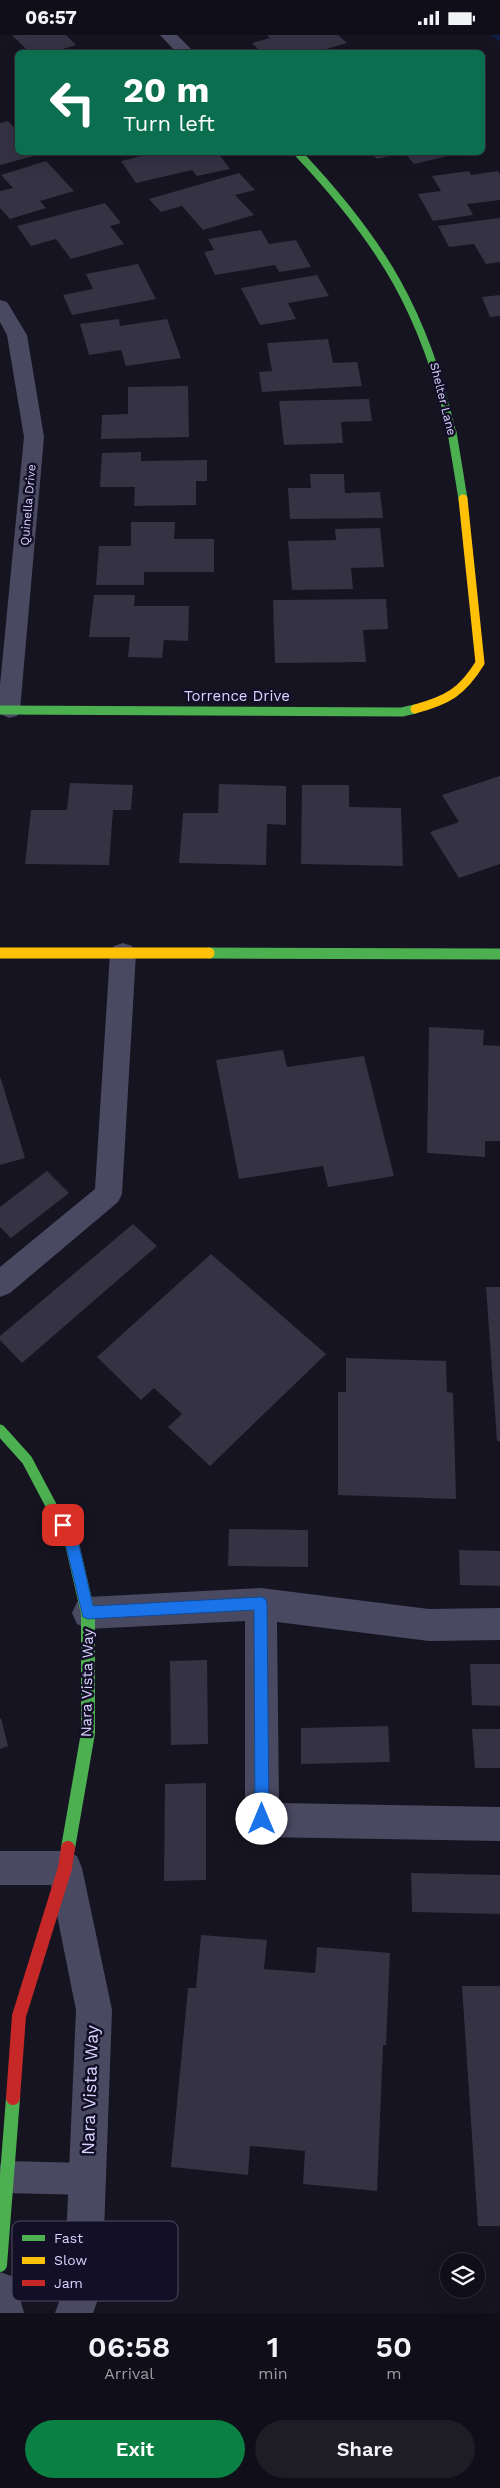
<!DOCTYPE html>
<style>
body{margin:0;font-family:"Work Sans",sans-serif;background:#1e1d26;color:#f1f3f6;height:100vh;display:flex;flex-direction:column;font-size:19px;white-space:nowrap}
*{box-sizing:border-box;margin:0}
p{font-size:16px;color:#9c9ca2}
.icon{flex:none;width:28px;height:28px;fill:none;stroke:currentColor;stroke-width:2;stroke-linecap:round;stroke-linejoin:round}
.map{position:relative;height:2278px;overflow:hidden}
.side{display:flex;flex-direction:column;background:#100f19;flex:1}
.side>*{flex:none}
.banner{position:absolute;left:15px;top:15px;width:470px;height:105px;border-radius:8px;box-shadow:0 5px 20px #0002,0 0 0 1px #302f38;background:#0b6e4f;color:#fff;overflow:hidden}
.fabs{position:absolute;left:440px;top:2218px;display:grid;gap:10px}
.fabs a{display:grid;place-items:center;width:45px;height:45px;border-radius:50%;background:#100f19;box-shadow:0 5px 20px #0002,0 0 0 1px #302f38;font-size:25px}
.pin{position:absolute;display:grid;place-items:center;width:42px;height:42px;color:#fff;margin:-21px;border-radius:10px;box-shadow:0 2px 8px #0006}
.me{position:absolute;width:55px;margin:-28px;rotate:0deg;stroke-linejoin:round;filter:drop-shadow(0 0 4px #0008)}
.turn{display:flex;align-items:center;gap:18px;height:105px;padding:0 25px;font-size:22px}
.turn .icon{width:65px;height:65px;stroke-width:2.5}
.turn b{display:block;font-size:35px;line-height:42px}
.eta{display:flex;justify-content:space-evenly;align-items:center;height:85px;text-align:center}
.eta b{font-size:30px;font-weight:600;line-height:35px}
.primary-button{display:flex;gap:10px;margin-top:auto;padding:10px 25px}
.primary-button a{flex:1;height:58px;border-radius:30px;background:#0b8043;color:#fff;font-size:20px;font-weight:600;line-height:58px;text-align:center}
.primary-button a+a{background:#1e1d26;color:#f1f3f6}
.status{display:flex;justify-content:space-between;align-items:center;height:35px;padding:0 25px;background:#100f19;direction:ltr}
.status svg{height:14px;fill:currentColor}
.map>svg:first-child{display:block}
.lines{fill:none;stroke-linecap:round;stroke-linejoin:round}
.stream{fill:#0d2144;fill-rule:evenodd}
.building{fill:#343243}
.lane{fill:#4a4962;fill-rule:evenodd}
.street{fill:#4a4962;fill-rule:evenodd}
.fast-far3{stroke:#4caf50;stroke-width:8}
.fast-far2{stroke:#4caf50;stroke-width:9}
.fast-far1{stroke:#4caf50;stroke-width:11}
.fast{stroke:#4caf50;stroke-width:14}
.slow-far1{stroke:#ffc107;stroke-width:9}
.slow{stroke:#ffc107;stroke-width:11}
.jam{stroke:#c62828;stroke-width:14}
.route{fill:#1a73e8;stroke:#114b97}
.labels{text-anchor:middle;stroke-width:5;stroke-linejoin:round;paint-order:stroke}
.far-street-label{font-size:12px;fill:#d9d4ff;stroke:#130f26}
.street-label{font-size:15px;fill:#d9d4ff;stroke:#130f26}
.near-street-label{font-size:18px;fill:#d9d4ff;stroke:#130f26}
.key{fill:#130f26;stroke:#4e4a67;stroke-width:1}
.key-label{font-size:14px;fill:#d9d4ff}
</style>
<div class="status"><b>06:57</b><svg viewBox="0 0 49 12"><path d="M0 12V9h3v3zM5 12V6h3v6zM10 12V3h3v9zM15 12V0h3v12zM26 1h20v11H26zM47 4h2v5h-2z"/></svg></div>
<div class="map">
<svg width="500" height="2278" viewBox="0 0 500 2278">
<rect width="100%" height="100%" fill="#161421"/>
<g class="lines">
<!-- stream -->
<polygon class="stream" points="490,0 500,0 500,7"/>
</g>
<!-- building -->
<g class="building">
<polygon points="12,0 66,0 76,10 50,18 30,18"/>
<polygon points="267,0 338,0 347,8 313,18 262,18 252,8 270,3"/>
<polygon points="8,86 18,97 18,118 35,118 37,120 0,130 0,88"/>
<polygon points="139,118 218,118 230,134 197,141 192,135 136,148 121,126 142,121"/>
<polygon points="371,118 402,118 377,124"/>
<polygon points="405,118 460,118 414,129"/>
<polygon points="46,126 74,156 40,166 46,173 10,184 0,173 0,156 13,153 1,140"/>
<polygon points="469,136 471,140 498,136 500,140 500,165 467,169 473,180 433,186 418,159 441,156 432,141"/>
<polygon points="239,138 255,155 235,160 254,180 203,195 182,171 161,177 149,164"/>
<polygon points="105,168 121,188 110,191 124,209 71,224 56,204 31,211 17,191"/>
<polygon points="500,183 500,227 486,229 474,209 449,212 438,191"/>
<polygon points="261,195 269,209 296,205 311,232 279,237 275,230 215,240 204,217 214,215 208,204"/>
<polygon points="138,229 156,264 72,280 63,260 93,254 86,239"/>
<polygon points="317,240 329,261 288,268 296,284 260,290 241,253"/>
<polygon points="500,260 500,281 490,282 482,262"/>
<polygon points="119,284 120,291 167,284 181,323 126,331 121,315 89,320 80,289"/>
<polygon points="328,304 333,328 357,327 362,351 262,357 259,337 272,336 267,308"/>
<polygon points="188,351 189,402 101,404 102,380 128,379 128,352"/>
<polygon points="369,364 372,386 341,387 343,408 284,410 279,366"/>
<polygon points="141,417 141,426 207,425 207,446 196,446 196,470 134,471 135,452 100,452 102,418"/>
<polygon points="310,439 344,439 345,458 380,457 383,483 290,484 288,453 311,453"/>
<polygon points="131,487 175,487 174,504 214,504 214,537 144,537 144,550 96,550 99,511 131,511"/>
<polygon points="380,493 384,532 351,533 353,554 292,555 288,506 336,505 335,494"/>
<polygon points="94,560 135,560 134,571 189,571 188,606 164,605 162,623 128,622 130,602 89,602"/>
<polygon points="386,564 388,594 363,595 366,627 275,628 273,565"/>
<polygon points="500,741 500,829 459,843 430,797 459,787 442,760"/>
<polygon points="70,748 133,750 131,775 113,775 109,830 25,829 31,775 67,775"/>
<polygon points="219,749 286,751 286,790 267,789 266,830 179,828 183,778 218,778"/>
<polygon points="302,750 349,750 349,772 401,773 403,831 301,829"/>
<polygon points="429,992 484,995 483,1010 500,1011 500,1106 485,1106 485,1122 427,1118"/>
<polygon points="283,1015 287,1032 364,1021 394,1141 328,1152 323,1131 239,1144 216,1025"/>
<polygon points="0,1041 25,1123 0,1130"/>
<polygon points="47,1136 69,1158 11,1203 0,1192 0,1172"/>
<polygon points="133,1189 157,1211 22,1328 0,1305 0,1301"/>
<polygon points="211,1219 326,1319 210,1431 168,1392 182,1379 154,1353 141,1365 97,1322"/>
<polygon points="486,1252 500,1252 500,1406 497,1406"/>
<polygon points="346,1323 446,1326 447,1357 453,1358 456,1464 338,1460 338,1357 346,1357"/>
<polygon points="229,1494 308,1495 308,1532 228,1531"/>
<polygon points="459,1515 500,1516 500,1551 460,1550"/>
<polygon points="207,1625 208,1709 171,1710 170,1626"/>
<polygon points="470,1629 500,1629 500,1671 472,1670"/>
<polygon points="1,1683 8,1711 0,1714 0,1684"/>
<polygon points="388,1691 390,1727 301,1729 301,1693"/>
<polygon points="472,1694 500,1694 500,1733 475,1733"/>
<polygon points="206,1748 206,1845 164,1846 165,1749"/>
<polygon points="411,1838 500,1840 500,1879 412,1877"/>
<polygon points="201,1900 267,1905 264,1934 315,1938 317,1912 390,1918 386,2010 383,2010 377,2156 303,2149 305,2116 250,2111 248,2140 171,2132 188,1953 196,1953"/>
<polygon points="462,1951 500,1951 500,2191 478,2191"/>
</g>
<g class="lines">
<!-- lane -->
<polygon class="lane" points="7,2126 86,2128 97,2133 102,2144 97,2155 86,2160 7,2158 0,2155 0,2129"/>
<!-- street -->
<g class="street">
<polygon points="160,0 177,0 195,18 177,18"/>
<polygon points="0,265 7,267 27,300 44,402 20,675 17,681 9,683 0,679 0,650 24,402 7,300 0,287"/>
<polygon points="123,908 132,911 136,918 122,1159 118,1167 10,1258 0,1262 0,1232 95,1154 110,918 114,911"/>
<polygon points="261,1553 429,1574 500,1573 500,1605 429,1606 277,1587 279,1768 500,1772 500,1806 262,1802 250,1797 245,1785 245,1586 88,1594 77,1589 72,1578 77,1567 88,1562"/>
<polygon points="0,1816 65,1816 77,1821 82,1833 112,1975 102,2253 93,2278 55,2278 64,2253 76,1975 51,1850 0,1850"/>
<polygon points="0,2237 14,2242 24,2278 0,2278"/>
</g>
<!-- fast-far3 -->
<path class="fast-far3" d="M298 118C382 207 425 278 452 398"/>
<!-- fast-far2 -->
<g class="fast-far2">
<polyline points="452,397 463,464"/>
<polyline points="0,675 402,677 415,674"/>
</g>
<!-- fast-far1 -->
<g class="fast-far1">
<polyline points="209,918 500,919"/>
<polyline points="0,1395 27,1425 72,1510"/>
</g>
<!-- fast -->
<g class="fast">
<polyline points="68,1813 88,1698 88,1578 72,1509"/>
<polyline points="0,2230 13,2063"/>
</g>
<!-- slow-far1 -->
<path class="slow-far1" d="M415 674C448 665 462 657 480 628L463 464"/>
<!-- slow -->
<polyline class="slow" points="0,918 209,918"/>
<!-- jam -->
<polyline class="jam" points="13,2063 19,1981 65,1833 68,1813"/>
</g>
<!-- route -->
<polygon class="route" points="63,1483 67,1485 78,1506 93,1571 261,1562 266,1564 267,1569 269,1784 267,1789 262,1792 257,1789 255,1784 254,1575 88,1584 83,1582 65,1507 56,1490 58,1485"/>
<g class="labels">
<!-- far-street labels -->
<g class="far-street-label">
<text transform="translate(443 364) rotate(76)" y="4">Shelter Lane</text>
<text transform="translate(28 470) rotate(-85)" y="4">Quinella Drive</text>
</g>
<!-- street labels -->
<g class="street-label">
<text x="237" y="666">Torrence Drive</text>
<text transform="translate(87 1648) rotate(-89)" y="5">Nara Vista Way</text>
</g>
<!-- near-street labels -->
<g class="near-street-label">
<text transform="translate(90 2055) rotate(-88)" y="6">Nara Vista Way</text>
</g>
</g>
<!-- legend -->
<rect x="12" y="2186" width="166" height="80" rx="8" class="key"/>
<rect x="22" y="2200" width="23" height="6" fill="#4caf50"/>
<rect x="22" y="2222" width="23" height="7" fill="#ffc107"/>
<rect x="22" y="2245" width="23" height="6" fill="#c62828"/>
<g class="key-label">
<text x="54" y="2208">Fast</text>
<text x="54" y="2230">Slow</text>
<text x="54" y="2253">Jam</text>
</g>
</svg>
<div class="fabs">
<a><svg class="icon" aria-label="layers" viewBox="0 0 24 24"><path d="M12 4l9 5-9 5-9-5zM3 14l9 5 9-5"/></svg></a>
</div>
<div class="pin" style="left:63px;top:1490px;background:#d93025"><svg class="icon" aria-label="arrive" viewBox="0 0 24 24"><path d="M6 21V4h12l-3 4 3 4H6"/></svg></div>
<svg class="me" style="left:262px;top:1784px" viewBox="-20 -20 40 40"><circle r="19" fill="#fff"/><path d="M0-13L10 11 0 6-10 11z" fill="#1a73e8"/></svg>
<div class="banner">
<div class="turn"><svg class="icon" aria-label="left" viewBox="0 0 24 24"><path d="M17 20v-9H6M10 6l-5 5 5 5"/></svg><div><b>20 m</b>Turn left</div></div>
</div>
</div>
<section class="side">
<div class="eta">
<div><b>06:58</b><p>Arrival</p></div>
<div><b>1</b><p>min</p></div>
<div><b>50</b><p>m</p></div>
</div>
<div class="primary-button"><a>Exit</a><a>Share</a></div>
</section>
